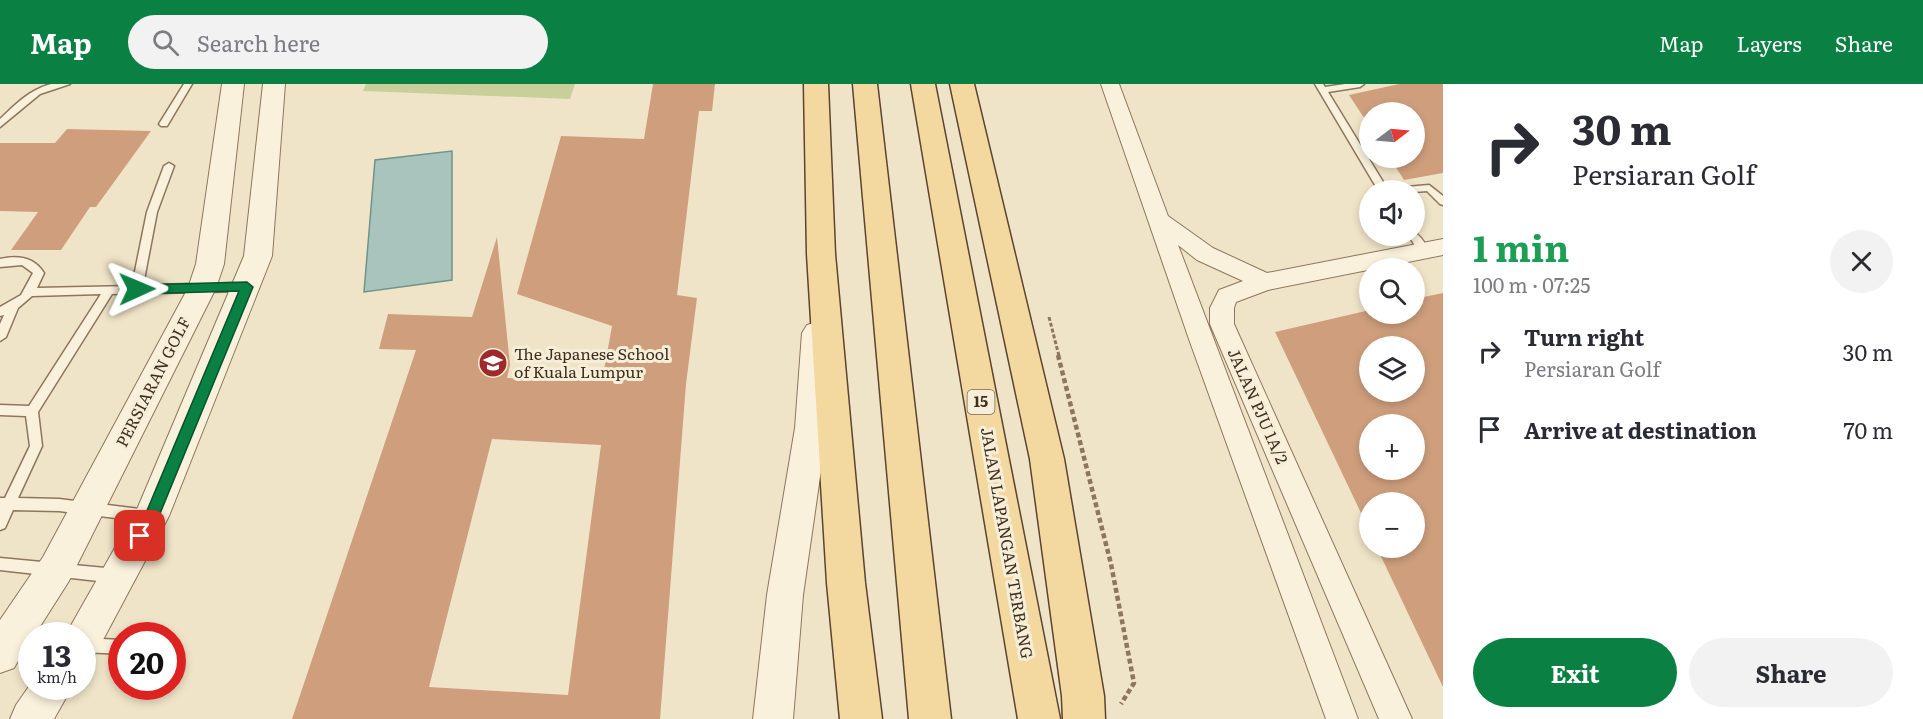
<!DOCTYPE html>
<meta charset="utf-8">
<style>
body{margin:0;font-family:Literata,serif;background:#f2f2f3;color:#2b2b33;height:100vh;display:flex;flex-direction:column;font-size:22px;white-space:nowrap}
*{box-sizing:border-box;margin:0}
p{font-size:20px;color:#7c7c81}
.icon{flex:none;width:33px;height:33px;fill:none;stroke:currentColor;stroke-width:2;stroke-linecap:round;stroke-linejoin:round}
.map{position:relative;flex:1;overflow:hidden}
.details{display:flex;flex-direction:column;background:#fff;width:480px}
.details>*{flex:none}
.banner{background:#fff;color:#2b2b33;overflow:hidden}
.needle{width:39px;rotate:74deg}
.buttons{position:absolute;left:1359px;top:18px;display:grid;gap:12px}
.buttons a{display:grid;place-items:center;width:66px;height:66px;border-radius:50%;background:#fff;box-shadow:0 3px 9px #0003;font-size:30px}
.speed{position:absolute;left:18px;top:538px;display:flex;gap:12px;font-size:30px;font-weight:700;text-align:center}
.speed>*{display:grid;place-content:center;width:78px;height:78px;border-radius:50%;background:#fff;box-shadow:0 3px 9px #0003;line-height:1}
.speed small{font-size:15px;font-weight:400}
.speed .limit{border:9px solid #d22;background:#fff;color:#111}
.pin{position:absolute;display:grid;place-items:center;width:51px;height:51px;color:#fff;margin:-26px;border-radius:12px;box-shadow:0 3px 9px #0006}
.me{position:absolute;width:66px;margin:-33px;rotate:89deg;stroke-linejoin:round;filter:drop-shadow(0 0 4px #0008)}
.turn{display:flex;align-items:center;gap:21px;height:126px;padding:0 30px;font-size:27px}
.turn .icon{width:78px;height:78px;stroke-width:2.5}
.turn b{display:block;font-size:42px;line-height:51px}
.round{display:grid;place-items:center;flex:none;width:63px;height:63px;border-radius:32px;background:#f2f2f3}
.head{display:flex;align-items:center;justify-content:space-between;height:102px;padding:0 30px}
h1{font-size:36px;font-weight:700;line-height:45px;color:#1e9e55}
.cta{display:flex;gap:12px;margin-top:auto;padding:12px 30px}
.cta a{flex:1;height:69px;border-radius:36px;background:#0b8043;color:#fff;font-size:24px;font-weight:700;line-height:69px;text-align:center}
.cta a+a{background:#f2f2f3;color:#2b2b33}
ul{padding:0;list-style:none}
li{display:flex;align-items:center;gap:18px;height:78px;padding:0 30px}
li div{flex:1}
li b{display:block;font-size:22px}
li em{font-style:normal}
header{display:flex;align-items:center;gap:36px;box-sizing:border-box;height:84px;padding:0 30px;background:#0b8043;color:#fff}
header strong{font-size:28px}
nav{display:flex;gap:33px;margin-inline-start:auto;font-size:21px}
.search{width:420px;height:54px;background:#f2f2f3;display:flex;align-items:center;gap:15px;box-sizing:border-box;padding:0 21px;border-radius:33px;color:#7c7c81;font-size:22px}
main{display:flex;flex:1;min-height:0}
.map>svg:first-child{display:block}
.green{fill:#c9cf9b}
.water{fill:#a9c4bc;stroke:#6f938a;stroke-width:1.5}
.building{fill:#cf9f7d;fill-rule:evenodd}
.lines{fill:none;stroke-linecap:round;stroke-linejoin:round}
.service-casing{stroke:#8d765c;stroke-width:3}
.minor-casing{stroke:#8d765c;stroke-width:2}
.tertiary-casing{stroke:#8d765c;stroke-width:2}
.primary-casing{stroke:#5b4430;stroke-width:3}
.path-far1{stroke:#8d765c;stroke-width:3;stroke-dasharray:4 2;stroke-linecap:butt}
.path{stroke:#8d765c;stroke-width:4.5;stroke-dasharray:5 3;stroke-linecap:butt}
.service{fill:#faf1dc;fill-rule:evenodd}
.minor{fill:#faf1dc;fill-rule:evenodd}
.tertiary{fill:#faf1dc;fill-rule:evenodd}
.primary{fill:#f3d9a0;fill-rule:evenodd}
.route{fill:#0b8043;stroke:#07532c;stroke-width:1.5}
.labels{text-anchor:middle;stroke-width:6;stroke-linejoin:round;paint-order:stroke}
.shield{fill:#f7eed8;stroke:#756857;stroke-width:1.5}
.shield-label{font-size:15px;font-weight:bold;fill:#3d2e20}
.poi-label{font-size:16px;fill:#3d2e20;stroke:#f7eed8;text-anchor:start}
.street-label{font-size:16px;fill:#3d2e20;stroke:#f7eed8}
</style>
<header>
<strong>Map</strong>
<div class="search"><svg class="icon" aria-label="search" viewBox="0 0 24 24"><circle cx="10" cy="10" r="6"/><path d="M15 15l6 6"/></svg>Search here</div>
<nav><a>Map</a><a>Layers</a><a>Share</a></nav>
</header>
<main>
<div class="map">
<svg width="1443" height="635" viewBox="0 0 1443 635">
<rect width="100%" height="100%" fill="#f0e4c8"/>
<!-- green -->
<polygon class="green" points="366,0 575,0 570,15 363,7"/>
<!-- water -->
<polygon class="water" points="452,67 452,196 364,208 375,76"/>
<!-- building -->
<g class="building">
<path d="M653 0H715L712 27H699L677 211 697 214 686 300 660 635H292L416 266 379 265 388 230 472 233 497 153 510 281 507 294 602 297 612 242 517 210 561 52 644 55ZM492 355 601 361 568 611 429 603Z"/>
<polygon points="1399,0 1443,0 1443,89 1404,96 1390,74 1414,74 1414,28 1370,28 1370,43 1349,11"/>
<polygon points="67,45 151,47 96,123 90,123 61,166 11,166 38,128 0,127 0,59 55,59"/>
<path d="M1443 209V603L1377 464H1414V418H1370V448L1275 248 1370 226V230H1414V215ZM1370 262H1414V308H1370ZM1370 340H1414V386H1370Z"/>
</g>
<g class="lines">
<!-- service casing -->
<g class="service-casing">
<g id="service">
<path d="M51 0H70L40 10 0 43V35C16 20 29 6 51 0Z"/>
<polygon points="184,0 192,0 167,42 161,42 159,40"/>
<polygon points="1315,0 1323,0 1325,3 1345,0 1364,0 1360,3 1328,8 1388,106 1378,106"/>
<path d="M169 79 174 82 157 128 143 201 247 199 252 203 247 207 112 210 38 328 42 362 18 414 59 415 148 426 153 428 155 432 153 436 148 438 59 427 13 426 5 444 0 446V414H5L30 362 26 332 0 331V321L29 322 101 210 32 212 18 224 6 253 0 257V240L4 231 0 232V223L21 211 33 189 22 181 0 183V175C18 171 34 173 44 189L37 204 132 202 147 128 164 82Z"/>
<polygon points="1429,101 1443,112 1443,121 1440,120 1427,107 1414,108 1414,106 1401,106 1406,103"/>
<path d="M1414 149C1421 151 1426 161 1429 167L1428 170H1420L1409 152H1414Z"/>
<polygon points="0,474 116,485 121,487 123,492 121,497 116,499 0,486"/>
<polygon points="82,554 122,556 122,570 84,568"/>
<polygon points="172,559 180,562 182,567 180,572 175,574 172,574"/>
</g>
</g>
<!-- minor casing -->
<g class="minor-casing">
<polygon id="minor" points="1101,0 1119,0 1168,132 1213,164 1267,189 1443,155 1443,171 1268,206 1236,218 1234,224 1234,240 1412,635 1379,635 1210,240 1210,224 1219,206 1243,197 1197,176 1178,161 1358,635 1326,635 1190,258"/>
</g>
<!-- tertiary casing -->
<g class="tertiary-casing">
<g id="tertiary">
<polygon points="222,0 244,0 224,180 216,204 69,497 34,552 32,552 14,584 0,589 0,536 43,473 188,204 196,180"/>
<polygon points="263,0 285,0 272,172 169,432 96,569 82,575 82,552 65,552 138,423 244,172"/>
<polygon points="817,238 827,241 832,249 827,344 803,511 793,635 753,635 767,511 795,344 802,249 807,241"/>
<polygon points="32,598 32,603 72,603 54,635 10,635 16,621"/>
</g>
</g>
<!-- primary casing -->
<g class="primary-casing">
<g id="primary">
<polygon points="804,0 828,0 835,170 865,499 882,635 840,635 827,499 807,170"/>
<polygon points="853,0 877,0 951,635 909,635"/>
<polygon points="911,0 935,0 1060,635 1018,635"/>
<polygon points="950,0 974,0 1064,375 1104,612 1105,635 1063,635 1062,612 1030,375"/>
</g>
</g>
<!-- path-far1 -->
<polyline class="path-far1" points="1049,233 1059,272"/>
<!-- path -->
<polyline class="path" points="1058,271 1111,480 1134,599 1121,620"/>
<!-- service -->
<use href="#service" class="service"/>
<!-- minor -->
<use href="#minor" class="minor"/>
<!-- tertiary -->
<use href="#tertiary" class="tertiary"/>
<!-- primary -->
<use href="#primary" class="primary"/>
</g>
<!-- route -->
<polygon class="route" points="247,198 253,203 159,432 146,457 140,459 135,457 133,452 146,429 239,207 137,210 131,205 137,201"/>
<!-- icons -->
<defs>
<g id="school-disc" transform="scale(1.5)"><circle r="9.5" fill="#9e2a2b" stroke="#f7eed8"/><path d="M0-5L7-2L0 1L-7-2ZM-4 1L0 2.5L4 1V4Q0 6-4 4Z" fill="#fff"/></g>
</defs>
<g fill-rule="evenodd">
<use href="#school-disc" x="493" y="279"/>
</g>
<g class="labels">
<!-- shield labels -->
<rect class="shield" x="967.5" y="306" width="27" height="24" rx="4.5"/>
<g class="shield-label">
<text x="981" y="323">15</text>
</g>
<!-- poi labels -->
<g class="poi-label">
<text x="514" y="276">The Japanese School<tspan x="514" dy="18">of Kuala Lumpur</tspan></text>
</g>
<!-- street labels -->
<g class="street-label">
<text transform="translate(153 298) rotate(-63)" y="6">PERSIARAN GOLF</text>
<text transform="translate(1258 322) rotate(66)" y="6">JALAN PJU 1A/2</text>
<text transform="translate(1007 459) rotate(80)" y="6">JALAN LAPANGAN TERBANG</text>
</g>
</g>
</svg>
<div class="buttons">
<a><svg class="needle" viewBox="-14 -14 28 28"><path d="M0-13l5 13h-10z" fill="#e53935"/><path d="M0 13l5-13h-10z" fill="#7c7c81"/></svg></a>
<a><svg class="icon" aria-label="sound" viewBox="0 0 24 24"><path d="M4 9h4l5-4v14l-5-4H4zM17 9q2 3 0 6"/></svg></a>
<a><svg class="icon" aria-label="search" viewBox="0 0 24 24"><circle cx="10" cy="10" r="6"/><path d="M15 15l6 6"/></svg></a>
<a><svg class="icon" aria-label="layers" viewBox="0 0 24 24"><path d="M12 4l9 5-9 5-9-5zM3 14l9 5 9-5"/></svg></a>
<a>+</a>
<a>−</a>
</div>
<div class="speed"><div>13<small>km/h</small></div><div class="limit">20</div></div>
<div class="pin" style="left:140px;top:452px;background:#d93025"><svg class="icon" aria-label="arrive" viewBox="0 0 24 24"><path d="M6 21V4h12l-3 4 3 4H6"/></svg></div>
<svg class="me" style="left:137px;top:205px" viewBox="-20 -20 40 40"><path d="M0-17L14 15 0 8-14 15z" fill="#0b8043" stroke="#fff" stroke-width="4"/></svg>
</div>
<section class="details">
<div class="banner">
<div class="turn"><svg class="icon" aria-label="right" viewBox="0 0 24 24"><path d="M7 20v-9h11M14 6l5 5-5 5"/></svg><div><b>30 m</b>Persiaran Golf</div></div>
</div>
<div class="head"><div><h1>1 min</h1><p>100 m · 07:25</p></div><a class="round"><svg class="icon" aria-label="close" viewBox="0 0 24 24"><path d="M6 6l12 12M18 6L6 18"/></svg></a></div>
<ul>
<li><svg class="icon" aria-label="right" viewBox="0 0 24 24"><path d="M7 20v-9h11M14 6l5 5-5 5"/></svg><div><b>Turn right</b><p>Persiaran Golf</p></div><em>30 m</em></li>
<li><svg class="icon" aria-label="arrive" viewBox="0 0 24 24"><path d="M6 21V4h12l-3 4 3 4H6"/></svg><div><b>Arrive at destination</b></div><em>70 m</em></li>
</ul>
<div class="cta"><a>Exit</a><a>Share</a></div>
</section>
</main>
